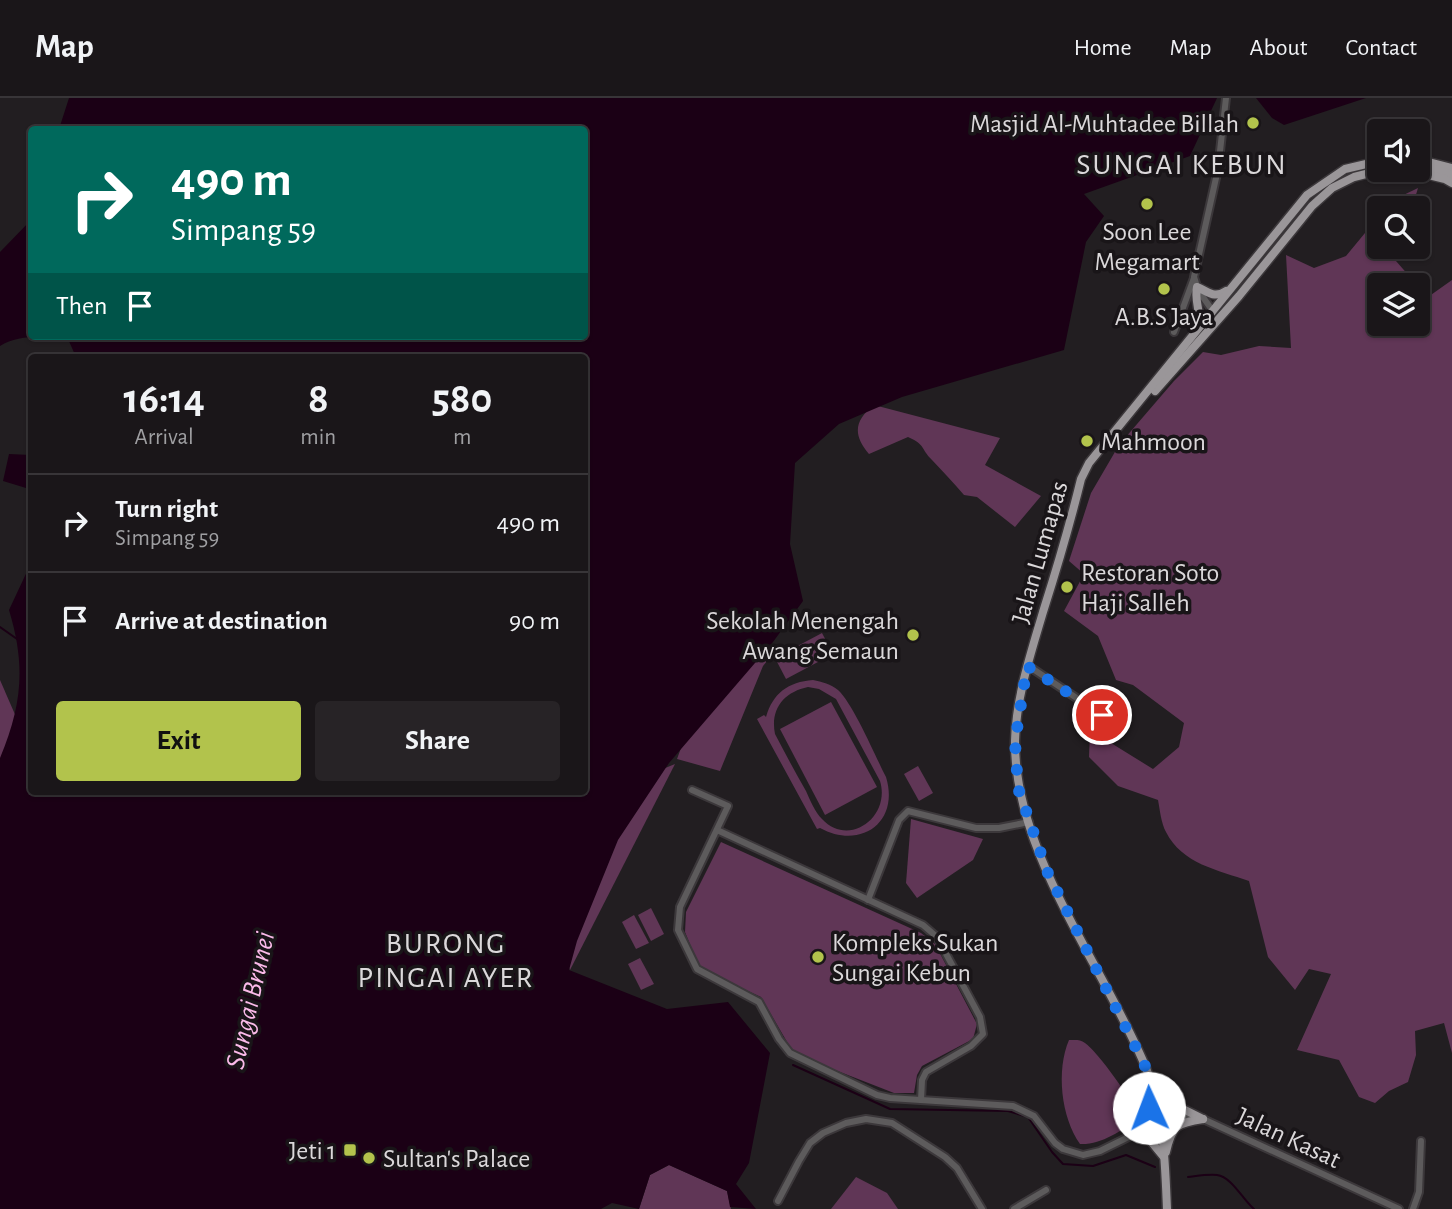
<!DOCTYPE html>
<style>
body{margin:0;font-family:"Alegreya Sans",sans-serif;background:#272326;color:#f1f3f6;height:100vh;display:flex;flex-direction:column;font-size:26px;white-space:nowrap}
*{box-sizing:border-box;margin:0}
p{font-size:23px;color:#9f9fa2}
.icon{flex:none;width:38px;height:38px;fill:none;stroke:currentColor;stroke-width:2;stroke-linecap:round;stroke-linejoin:round}
.map{position:relative;flex:1;overflow:hidden}
.details{position:absolute;left:28px;top:256px;width:560px;height:441px;display:flex;flex-direction:column;background:#1a1619;border-radius:7px;box-shadow:0 2px 5px #0004,0 0 0 2px #383538}
.details>*{flex:none}
.hud{position:absolute;left:28px;top:28px;width:560px;height:214px;border-radius:7px;box-shadow:0 2px 5px #0004,0 0 0 2px #383538;background:#00695c;color:#fff;overflow:hidden}
.buttons{position:absolute;left:1367px;top:21px;display:grid;gap:14px}
.buttons a{display:grid;place-items:center;width:63px;height:63px;border-radius:7px;background:#1a1619;box-shadow:0 2px 5px #0004,0 0 0 2px #383538;font-size:35px}
.pin{position:absolute;display:grid;place-items:center;width:60px;height:60px;color:#fff;margin:-30px;border:4px solid #fff;border-radius:50%;box-shadow:0 2px 7px #0007}
.me{position:absolute;width:77px;margin:-38px;rotate:358deg;stroke-linejoin:round;filter:drop-shadow(0 0 5px #0008)}
.turn{display:flex;align-items:center;gap:24px;height:147px;padding:0 28px;font-size:32px}
.turn .icon{width:91px;height:91px;stroke-width:2.5}
.turn b{display:block;font-size:49px;line-height:60px}
.then{display:flex;align-items:center;height:66px;padding:0 28px;background:#0003;gap:14px;font-size:26px}
.eta{display:flex;justify-content:space-evenly;align-items:center;height:119px;text-align:center}
.eta b{font-size:42px;font-weight:700;line-height:49px}
.action{display:flex;gap:14px;margin-top:auto;padding:14px 28px}
.action a{flex:1;height:80px;border-radius:7px;background:#b2c34c;color:#111;font-size:28px;font-weight:700;line-height:80px;text-align:center}
.action a+a{background:#272326;color:#f1f3f6}
ul{padding:0;list-style:none}
li{display:flex;align-items:center;gap:21px;height:98px;padding:0 28px;border-top:2px solid #383538}
li div{flex:1}
li b{display:block;font-size:26px}
li em{font-style:normal}
header{display:flex;align-items:center;gap:42px;box-sizing:border-box;height:98px;padding:0 35px;background:#1a1619;border-bottom:2px solid #383538}
header strong{font-size:33px}
nav{display:flex;gap:38px;margin-inline-start:auto;font-size:24px}
.map>svg:first-child{display:block}
.green{fill:#603656;fill-rule:evenodd}
.water{fill:#1b0015}
.lines{fill:none;stroke-linecap:round;stroke-linejoin:round}
.stream{stroke:#1b0015;stroke-width:2}
.minor-casing{stroke:#3c383b;stroke-width:10}
.major-casing{stroke:#3c383b;stroke-width:11}
.minor{stroke:#5d5b5c;stroke-width:6}
.major{stroke:#9a9699;stroke-width:8}
.route{stroke:#1a73e8;stroke-width:12;stroke-dasharray:0 21.6}
.poi-dot{fill:#b2c34c;stroke:#191518;stroke-width:2.5}
.labels{text-anchor:middle;stroke-width:7;stroke-linejoin:round;paint-order:stroke}
.poi-label{font-size:26px;fill:#dbd8da;stroke:#191518;text-anchor:start}
.street-label{font-size:26px;fill:#dbd8da;stroke:#191518}
.water-label{font-size:28px;font-style:italic;fill:#fabae9;stroke:#191518}
.quarter-label{font-size:30px;letter-spacing:2px;fill:#dbd8da;stroke:#191518}
</style>
<header>
<strong>Map</strong>
<nav><a>Home</a><a>Map</a><a>About</a><a>Contact</a></nav>
</header>
<div class="map">
<svg width="1452" height="1111" viewBox="0 0 1452 1111">
<rect width="100%" height="100%" fill="#221e21"/>
<!-- green -->
<g class="green">
<polygon points="1418,90 1412,110 1385,110 1391,103"/>
<path d="M1379 118V149H1400L1396 163 1417 187H1379V226H1418V187L1428 199 1452 182V955L1444 925 1415 933 1416 957 1408 984 1389 993 1375 1005 1359 999 1339 962 1297 952 1331 876 1309 871 1295 892 1268 859 1249 783C1218 772 1182 766 1166 734 1161 725 1160 712 1158 702L1118 688 1089 659 1090 632 1153 671 1179 649 1184 625 1133 587 1116 582 1098 538 1064 513 1084 476 1069 463 1091 395 1119 347 1174 283 1203 254 1221 257 1259 248 1291 250 1286 157 1314 170 1346 158Z"/>
<path d="M874 307 1000 340 985 367 1041 398 1015 429 977 399 964 397C954 385 943 374 932 362 920 350 926 347 908 339L869 356C852 336 855 322 874 307Z"/>
<polygon points="822,535 833,556 786,581 775,560"/>
<polygon points="749,540 776,552 763,568 720,673 677,661 681,650"/>
<polygon points="0,582 20,628 0,668"/>
<path d="M813 582C822 584 831 586 838 592 854 607 875 658 886 679 900 725 860 752 820 730L817 731 757 621 764 617 766 619C773 595 788 584 813 582ZM808 589 819 591 836 601 880 683C891 719 849 750 822 721 815 714 810 702 806 693 795 674 785 655 775 636 770 611 784 594 808 589Z"/>
<polygon points="831,604 877,689 825,717 780,631"/>
<polygon points="675,666 570,872 564,853 590,778 653,675"/>
<polygon points="918,668 933,695 919,703 904,676"/>
<polygon points="911,721 983,741 973,762 917,800 906,785"/>
<polygon points="721,744 921,835 935,846 977,926 973,941 922,968 917,977 914,995 894,995 794,956 761,899 700,871 685,834 686,814"/>
<polygon points="651,810 664,836 651,843 638,817"/>
<polygon points="634,817 649,845 636,851 622,824"/>
<polygon points="640,860 654,886 641,892 628,866"/>
<path d="M1069 942C1075 942 1080 941 1085 945 1097 953 1137 1007 1138 1021 1121 1033 1101 1047 1080 1046 1061 1019 1056 972 1069 942Z"/>
<polygon points="669,1067 727,1093 731,1111 639,1111 650,1077"/>
<polygon points="856,1079 887,1095 898,1111 831,1111"/>
</g>
<!-- water -->
<g class="water">
<path d="M69 0H1217L1190 58 1084 96 1104 118 1086 144 1064 252 902 299 839 326 795 365 790 446 803 503 773 544 669 665 618 742 577 843 569 872 667 911 728 904 770 955 749 1065 736 1086 756 1111 730 1109 727 1093 669 1067 650 1077 639 1111 612 1105 601 1111H0V660C22 607 26 568 9 512L31 465 32 693H584V259H76L68 241C46 238 19 236 0 248V154L31 122 32 238H584V32L59 31Z"/>
<polygon points="1256,0 1366,0 1284,27 1272,20"/>
<polygon points="9,356 31,357 31,397 26,390 3,383"/>
</g>
<g class="lines">
<!-- stream -->
<g class="stream">
<polyline points="0,529 17,541"/>
<polyline points="793,967 890,1011 1008,1013 1028,1019 1052,1054 1063,1066 1093,1068 1126,1057 1155,1069"/>
<path d="M1188 1079C1197 1078 1208 1076 1217 1077 1232 1079 1243 1102 1254 1111"/>
</g>
<!-- minor casing -->
<g class="minor-casing">
<g id="minor">
<polyline points="1212,212 1198,192 1194,179 1218,71 1226,0"/>
<polyline points="1174,234 1194,180"/>
<polyline points="1027,567 1102,617"/>
<polyline points="692,692 728,708 680,809 678,832 697,871 759,904 779,941 790,955 877,997 890,1000 1013,1008 1034,1018 1055,1045 1063,1051 1083,1057 1100,1053 1169,1019 1203,1021 1399,1111"/>
<polyline points="717,732 923,827 937,839 980,919 983,936 971,948 926,974 922,982 921,1002"/>
<polyline points="868,802 899,722 908,713 976,730 999,730 1029,724"/>
<polyline points="778,1103 799,1063 810,1045 823,1035 846,1025 866,1021 892,1025 945,1059 957,1070 982,1111"/>
<polyline points="1014,1111 1046,1092"/>
<polyline points="1413,1111 1419,1094 1421,1043"/>
</g>
</g>
<!-- major casing -->
<g class="major-casing">
<g id="major">
<polyline points="1424,63 1452,70"/>
<polyline points="1418,65 1452,77"/>
<polyline points="1408,72 1445,81 1452,85"/>
<path d="M1199 227C1201 214 1194 202 1197 189 1209 194 1214 201 1226 193"/>
<polyline points="1155,293 1239,198 1312,108 1332,90 1354,79 1382,72"/>
<polyline points="1152,985 1173,1006 1203,1021"/>
<polyline points="1150,989 1147,1018 1136,1035 1149,1041 1163,1058"/>
<path d="M1166 1054C1172 1027 1177 1025 1203 1021"/>
<path d="M1167 1111C1165 1064 1164 1014 1146 970 1104 868 1014 756 1015 643 1016 599 1031 555 1043 514 1057 470 1070 426 1081 381L1089 365 1307 97 1345 71 1379 63"/>
</g>
</g>
<!-- minor -->
<use href="#minor" class="minor"/>
<!-- major -->
<use href="#major" class="major"/>
</g>
<g class="lines">
<!-- route -->
<polyline class="route" points="1102,617 1027,568 1015,644 1018,690 1047,773 1146,970 1150,981 1149,1010"/>
</g>
<!-- markers -->
<g class="poi-dot">
<circle cx="1253" cy="25" r="7"/>
<circle cx="1147" cy="106" r="7"/>
<circle cx="1164" cy="191" r="7"/>
<circle cx="1087" cy="343" r="7"/>
<circle cx="1067" cy="489" r="7"/>
<circle cx="913" cy="537" r="7"/>
<circle cx="818" cy="859" r="7"/>
<rect x="343" y="1045" width="14" height="14" rx="3.5"/>
<circle cx="369" cy="1060" r="7"/>
</g>
<g class="labels">
<!-- poi labels -->
<g class="poi-label">
<text x="1239" y="34" text-anchor="end">Masjid Al-Muhtadee Billah</text>
<text x="1147" y="142" text-anchor="middle">Soon Lee<tspan x="1147" dy="30">Megamart</tspan></text>
<text x="1164" y="227" text-anchor="middle">A.B.S Jaya</text>
<text x="1101" y="352">Mahmoon</text>
<text x="1081" y="483">Restoran Soto<tspan x="1081" dy="30">Haji Salleh</tspan></text>
<text x="899" y="531" text-anchor="end">Sekolah Menengah<tspan x="899" dy="30">Awang Semaun</tspan></text>
<text x="832" y="853">Kompleks Sukan<tspan x="832" dy="30">Sungai Kebun</tspan></text>
<text x="336" y="1061" text-anchor="end">Jeti 1</text>
<text x="383" y="1069">Sultan's Palace</text>
</g>
<!-- street labels -->
<g class="street-label">
<text transform="translate(1039 454) rotate(-74)" y="9">Jalan Lumapas</text>
<text transform="translate(1289 1039) rotate(25)" y="9">Jalan Kasat</text>
</g>
<!-- water labels -->
<g class="water-label">
<text transform="translate(249 902) rotate(-77)" y="10">Sungai Brunei</text>
</g>
<!-- quarter labels -->
<g class="quarter-label">
<text x="1182" y="76">SUNGAI KEBUN</text>
<text x="446" y="855">BURONG<tspan x="446" dy="34">PINGAI AYER</tspan></text>
</g>
</g>
</svg>
<div class="buttons">
<a><svg class="icon" aria-label="sound" viewBox="0 0 24 24"><path d="M4 9h4l5-4v14l-5-4H4zM17 9q2 3 0 6"/></svg></a>
<a><svg class="icon" aria-label="search" viewBox="0 0 24 24"><circle cx="10" cy="10" r="6"/><path d="M15 15l6 6"/></svg></a>
<a><svg class="icon" aria-label="layers" viewBox="0 0 24 24"><path d="M12 4l9 5-9 5-9-5zM3 14l9 5 9-5"/></svg></a>
</div>
<div class="pin" style="left:1102px;top:617px;background:#d93025"><svg class="icon" aria-label="arrive" viewBox="0 0 24 24"><path d="M6 21V4h12l-3 4 3 4H6"/></svg></div>
<svg class="me" style="left:1149px;top:1010px" viewBox="-20 -20 40 40"><circle r="19" fill="#fff"/><path d="M0-13L10 11 0 6-10 11z" fill="#1a73e8"/></svg>
<div class="hud">
<div class="turn"><svg class="icon" aria-label="right" viewBox="0 0 24 24"><path d="M7 20v-9h11M14 6l5 5-5 5"/></svg><div><b>490 m</b>Simpang 59</div></div>
<div class="then">Then<svg class="icon" aria-label="arrive" viewBox="0 0 24 24"><path d="M6 21V4h12l-3 4 3 4H6"/></svg></div>
</div>
<section class="details">
<div class="eta">
<div><b>16:14</b><p>Arrival</p></div>
<div><b>8</b><p>min</p></div>
<div><b>580</b><p>m</p></div>
</div>
<ul>
<li><svg class="icon" aria-label="right" viewBox="0 0 24 24"><path d="M7 20v-9h11M14 6l5 5-5 5"/></svg><div><b>Turn right</b><p>Simpang 59</p></div><em>490 m</em></li>
<li><svg class="icon" aria-label="arrive" viewBox="0 0 24 24"><path d="M6 21V4h12l-3 4 3 4H6"/></svg><div><b>Arrive at destination</b></div><em>90 m</em></li>
</ul>
<div class="action"><a>Exit</a><a>Share</a></div>
</section>
</div>
